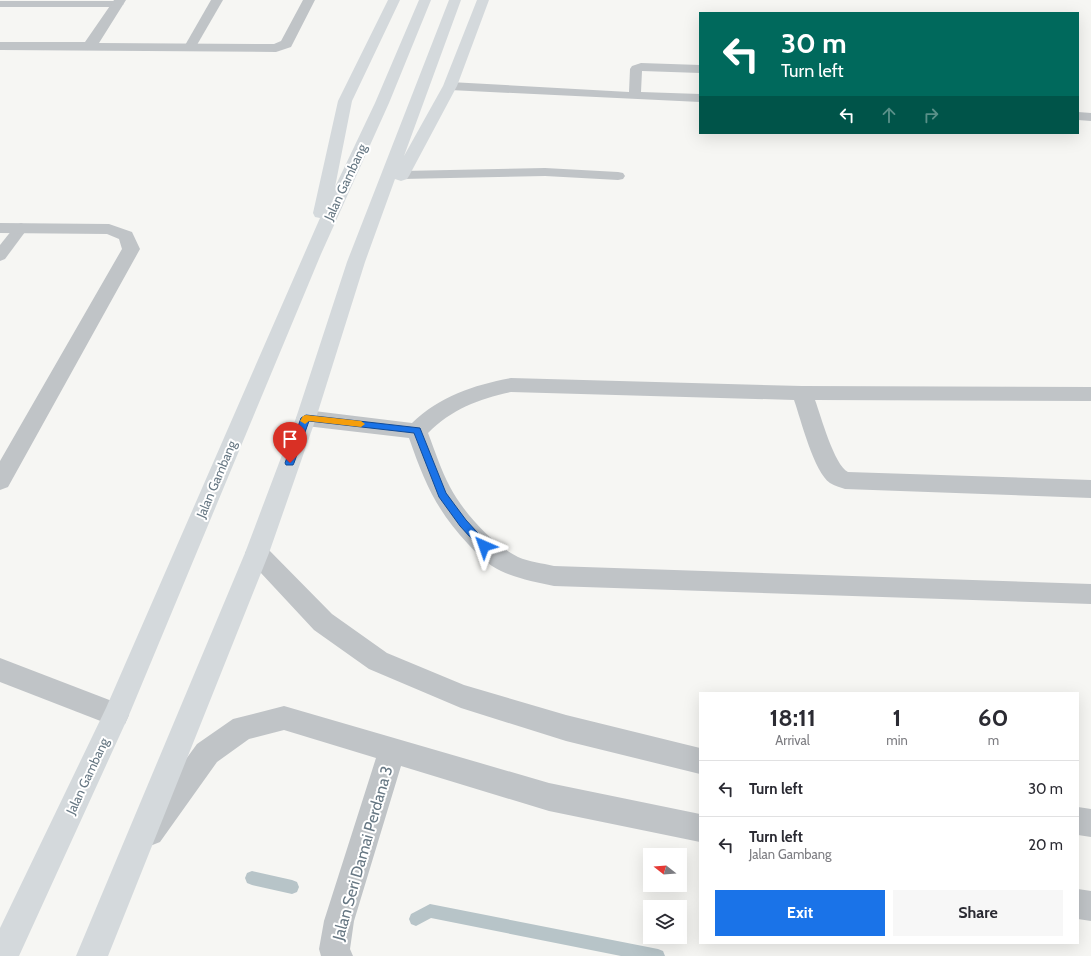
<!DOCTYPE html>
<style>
body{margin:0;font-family:Cabin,sans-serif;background:#f7f7f7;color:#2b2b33;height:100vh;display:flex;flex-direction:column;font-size:15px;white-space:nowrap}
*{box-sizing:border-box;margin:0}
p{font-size:13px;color:#7c7c81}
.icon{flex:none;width:22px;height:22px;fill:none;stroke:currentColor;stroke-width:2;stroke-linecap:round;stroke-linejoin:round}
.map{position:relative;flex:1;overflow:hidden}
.panel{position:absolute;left:699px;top:692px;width:380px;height:252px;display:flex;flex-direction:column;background:#fff;border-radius:0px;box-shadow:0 4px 16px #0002}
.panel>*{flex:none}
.guide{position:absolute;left:699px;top:12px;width:380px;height:122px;border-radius:0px;box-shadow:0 4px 16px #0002;background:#00695c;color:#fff;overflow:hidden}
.needle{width:26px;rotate:287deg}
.controls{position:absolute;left:643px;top:848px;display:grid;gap:8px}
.controls a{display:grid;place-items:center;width:44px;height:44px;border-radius:0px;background:#fff;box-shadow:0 4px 16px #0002;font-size:20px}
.pin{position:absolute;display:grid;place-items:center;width:34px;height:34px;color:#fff;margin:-41px -17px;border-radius:50% 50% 50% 0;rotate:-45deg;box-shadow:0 0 4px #0007}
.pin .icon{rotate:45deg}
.me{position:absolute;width:44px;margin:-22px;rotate:317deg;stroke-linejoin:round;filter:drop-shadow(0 0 3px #0008)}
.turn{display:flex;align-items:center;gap:14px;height:84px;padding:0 16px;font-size:18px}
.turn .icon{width:52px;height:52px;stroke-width:2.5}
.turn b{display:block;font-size:28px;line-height:34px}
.lanes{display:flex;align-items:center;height:38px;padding:0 16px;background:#0003;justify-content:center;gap:20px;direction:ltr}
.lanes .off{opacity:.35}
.eta{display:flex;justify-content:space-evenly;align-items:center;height:68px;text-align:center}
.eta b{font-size:24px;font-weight:700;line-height:28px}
.primary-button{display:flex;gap:8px;margin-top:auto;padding:8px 16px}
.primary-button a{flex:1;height:46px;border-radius:0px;background:#1a73e8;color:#fff;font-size:16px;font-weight:700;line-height:46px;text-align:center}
.primary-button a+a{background:#f7f7f7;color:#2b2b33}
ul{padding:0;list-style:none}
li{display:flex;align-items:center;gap:12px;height:56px;padding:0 16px;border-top:1px solid #e1e1e2}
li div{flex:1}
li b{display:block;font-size:15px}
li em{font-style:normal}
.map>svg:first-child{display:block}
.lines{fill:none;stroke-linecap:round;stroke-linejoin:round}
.stream{fill:#b7c4c8;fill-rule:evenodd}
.service{fill:#c0c4c7;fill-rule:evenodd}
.minor{fill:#c0c4c7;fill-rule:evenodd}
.trunk{fill:#d4d9dc;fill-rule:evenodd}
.route{fill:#1a73e8;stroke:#114b97}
.slow{fill:#f59e0b}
.labels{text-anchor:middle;stroke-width:4;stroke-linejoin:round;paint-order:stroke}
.street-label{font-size:13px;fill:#667783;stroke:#fff}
.near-street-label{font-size:16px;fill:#667783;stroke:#fff}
</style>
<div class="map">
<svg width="1091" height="956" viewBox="0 0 1091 956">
<rect width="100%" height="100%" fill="#f6f6f3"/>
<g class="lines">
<!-- stream -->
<g class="stream">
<polygon points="252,871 292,880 297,882 299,887 297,892 292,894 252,885 247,883 245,878 247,873"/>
<polygon points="430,904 658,949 663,951 665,956 621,956 431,918 416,926 411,924 409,919 411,914"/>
</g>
<!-- service -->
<g class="service">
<polygon points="211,0 223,0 194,50 186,50 184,47"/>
<polygon points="0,1 118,1 124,4 118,7 0,7"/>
<polygon points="641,63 700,65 700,73 642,71 641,92 700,94 700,102 450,90 446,89 444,86 446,83 450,82 629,92 630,69 632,66"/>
<polygon points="1078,112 1091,113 1091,121 1078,120"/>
<polygon points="545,168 618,172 623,173 625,176 623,179 618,180 545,176 402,179 397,178 395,175 397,172 402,171"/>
<polygon points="21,223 26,225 28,228 5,259 0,261 0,245 16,225"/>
</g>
<!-- minor -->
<g class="minor">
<polygon points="114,0 126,0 99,43 274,44 281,41 303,0 315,0 291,47 276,52 0,50 0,42 85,42"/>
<polygon points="0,223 109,224 132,232 140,249 8,487 0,490 0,461 122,249 119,239 107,234 0,233"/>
<path d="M511 378 802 386 1091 387V401L815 400C821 416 834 465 848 472L1091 480V498L845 489C840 487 835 486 830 483 814 472 801 420 794 400L511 392C479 399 452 409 428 433 435 451 441 470 450 487 463 512 493 545 518 557 529 562 542 563 554 566L1091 584V604L554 586C536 582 518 579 501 571 488 565 477 554 468 544 436 510 424 481 409 438L306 426 299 423 296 418 299 413 306 410 412 423C440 396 474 385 511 378Z"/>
<polygon points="257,543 265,546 332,614 387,653 464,685 566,715 700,748 700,774 566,741 461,708 369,669 314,630 249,560 245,553 249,546"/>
<polygon points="0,658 125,706 129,715 125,724 116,727 0,682"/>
<polygon points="284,706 549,783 700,814 700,842 549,811 401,766 354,921 350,949 353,956 321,956 319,949 324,921 376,758 284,730 249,739 217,762 160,842 150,846 140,842 136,832 140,822 197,744 233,719"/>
<polygon points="1078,807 1091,809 1091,837 1078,835"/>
<polygon points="1078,889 1091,891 1091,921 1078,919"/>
</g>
<!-- trunk -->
<g class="trunk">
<polygon points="388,0 400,0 352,101 335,187 375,103 419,0 431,0 389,103 321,254 129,715 19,956 0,956 0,928 106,708 320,218 315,217 313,213 338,101"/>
<polygon points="449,0 461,0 404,156 443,86 477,0 489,0 457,86 409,176 407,179 401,181 395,179 365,262 316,418 269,553 108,956 76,956 245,553 296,418 347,262"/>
</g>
</g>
<!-- route -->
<polygon class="route" points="306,415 420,428 446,493 466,520 487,543 489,546 487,548 480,548 460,526 439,497 414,433 309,421 294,463 293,465 286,465 285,463 301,418"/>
<!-- slow -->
<polygon class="slow" points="306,415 361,421 365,424 361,427 309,421 305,424 300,421 303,416"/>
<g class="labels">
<!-- street labels -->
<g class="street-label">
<text transform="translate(345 182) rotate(-65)" y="5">Jalan Gambang</text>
<text transform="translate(216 479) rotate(-67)" y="5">Jalan Gambang</text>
<text transform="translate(87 776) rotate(-65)" y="5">Jalan Gambang</text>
</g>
<!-- near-street labels -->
<g class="near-street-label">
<text transform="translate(362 853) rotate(-74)" y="6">Jalan Seri Damai Perdana 3</text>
</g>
</g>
</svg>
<div class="controls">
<a><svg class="needle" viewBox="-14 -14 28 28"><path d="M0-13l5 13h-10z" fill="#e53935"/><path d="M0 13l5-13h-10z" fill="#7c7c81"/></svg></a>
<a><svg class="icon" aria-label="layers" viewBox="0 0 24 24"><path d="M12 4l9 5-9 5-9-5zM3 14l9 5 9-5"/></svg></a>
</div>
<div class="pin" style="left:290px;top:463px;background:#d93025"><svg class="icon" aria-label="arrive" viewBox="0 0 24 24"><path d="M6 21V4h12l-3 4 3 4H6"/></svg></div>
<svg class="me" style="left:484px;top:546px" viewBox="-20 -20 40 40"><path d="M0-17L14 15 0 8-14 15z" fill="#1a73e8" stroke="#fff" stroke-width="4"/></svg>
<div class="guide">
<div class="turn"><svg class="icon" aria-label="left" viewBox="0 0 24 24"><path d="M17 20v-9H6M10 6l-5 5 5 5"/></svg><div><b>30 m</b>Turn left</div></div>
<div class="lanes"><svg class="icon" aria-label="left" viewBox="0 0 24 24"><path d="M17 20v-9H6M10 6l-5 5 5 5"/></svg><svg class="icon off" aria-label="ahead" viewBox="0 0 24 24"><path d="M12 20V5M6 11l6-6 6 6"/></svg><svg class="icon off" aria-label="right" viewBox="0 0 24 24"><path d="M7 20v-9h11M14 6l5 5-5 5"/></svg></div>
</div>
<section class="panel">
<div class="eta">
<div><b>18:11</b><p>Arrival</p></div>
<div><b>1</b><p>min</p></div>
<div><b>60</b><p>m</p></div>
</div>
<ul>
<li><svg class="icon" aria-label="left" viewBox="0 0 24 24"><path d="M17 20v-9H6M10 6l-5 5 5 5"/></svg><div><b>Turn left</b></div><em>30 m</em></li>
<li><svg class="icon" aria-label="left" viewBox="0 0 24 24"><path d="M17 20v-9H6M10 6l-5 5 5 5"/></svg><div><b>Turn left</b><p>Jalan Gambang</p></div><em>20 m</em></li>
</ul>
<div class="primary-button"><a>Exit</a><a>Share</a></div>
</section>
</div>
